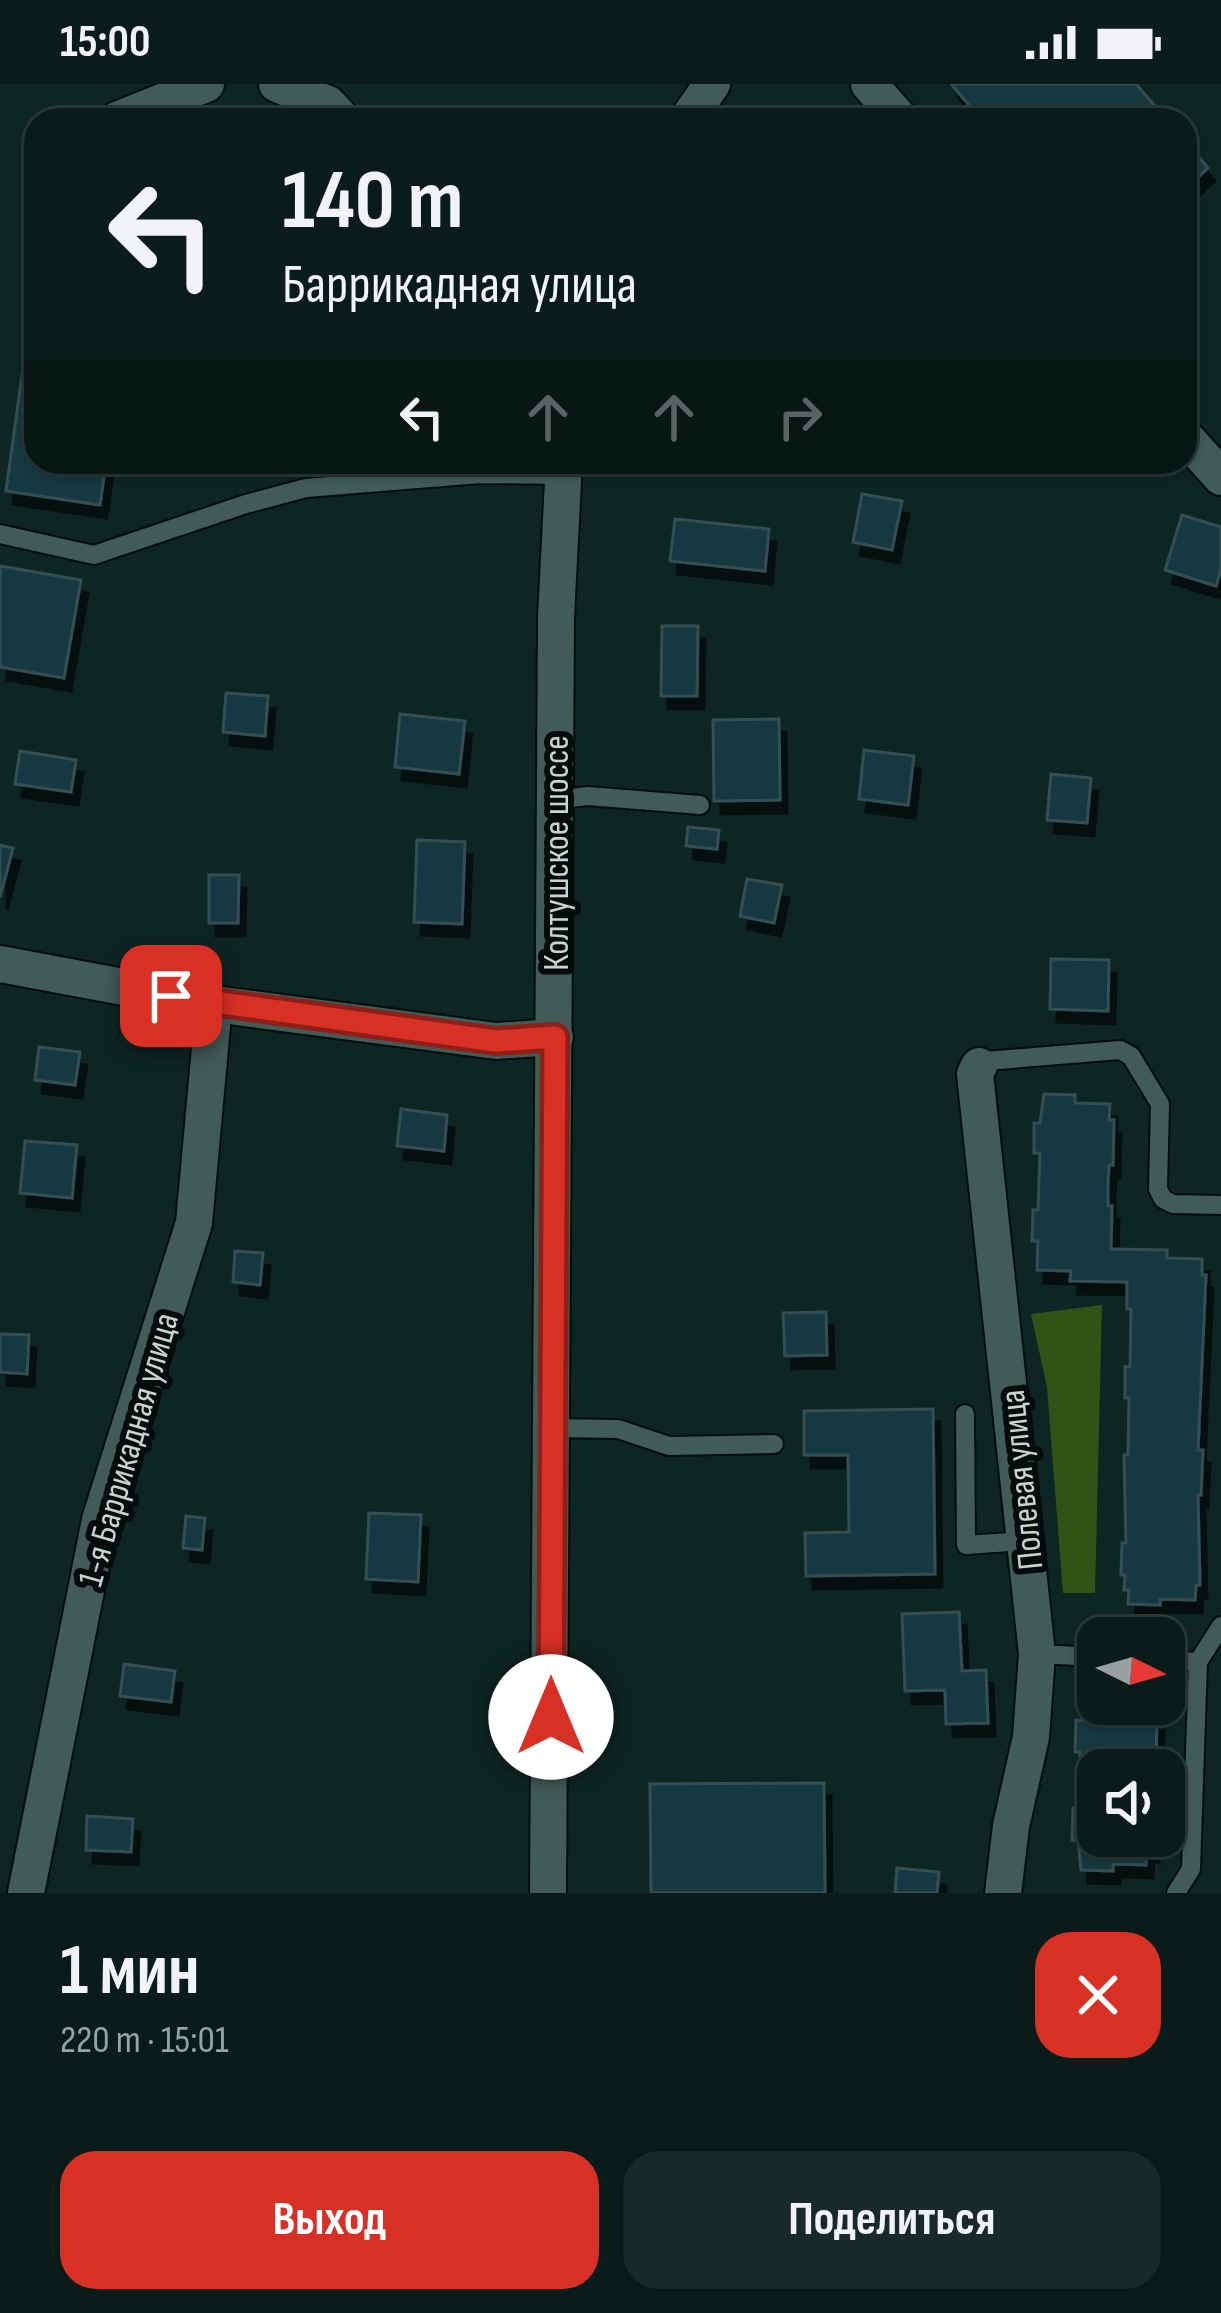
<!DOCTYPE html>
<html lang="ru">
<meta charset="utf-8">
<style>
body{margin:0;font-family:"Sofia Sans Condensed",sans-serif;background:#182927;color:#f1f3f6;height:100vh;display:flex;flex-direction:column;font-size:45px;white-space:nowrap}
*{box-sizing:border-box;margin:0}
p{font-size:39px;color:#99a1a2}
.icon{flex:none;width:66px;height:66px;fill:none;stroke:currentColor;stroke-width:2;stroke-linecap:round;stroke-linejoin:round}
.map{position:relative;height:1809px;overflow:hidden}
.side{display:flex;flex-direction:column;background:#0a1c1a;flex:1}
.side>*{flex:none}
.banner{position:absolute;left:24px;top:24px;width:1173px;height:366px;border-radius:36px;box-shadow:0 3px 9px #0004,0 0 0 3px #2a3a39;background:#0a1c1a;color:#f1f3f6;overflow:hidden}
.needle{width:78px;rotate:95deg}
.tools{position:absolute;left:1077px;top:1533px;display:grid;gap:24px}
.tools a{display:grid;place-items:center;width:108px;height:108px;border-radius:24px;background:#0a1c1a;box-shadow:0 3px 9px #0004,0 0 0 3px #2a3a39;font-size:60px}
.pin{position:absolute;display:grid;place-items:center;width:102px;height:102px;color:#fff;margin:-51px;border-radius:24px;box-shadow:0 6px 18px #0006}
.me{position:absolute;width:132px;margin:-66px;rotate:0deg;stroke-linejoin:round;filter:drop-shadow(0 0 9px #0008)}
.turn{display:flex;align-items:center;gap:42px;height:252px;padding:0 60px;font-size:54px}
.turn .icon{width:156px;height:156px;stroke-width:2.5}
.turn b{display:block;font-size:84px;line-height:102px}
.lanes{display:flex;align-items:center;height:114px;padding:0 60px;background:#0003;justify-content:center;gap:60px;direction:ltr}
.lanes .off{opacity:.35}
.round{display:grid;place-items:center;flex:none;width:126px;height:126px;border-radius:36px;background:#182927}
.head{display:flex;align-items:center;justify-content:space-between;height:204px;padding:0 60px}
h1{font-size:72px;font-weight:700;line-height:90px}
.action{display:flex;gap:24px;margin-top:auto;padding:24px 60px}
.action a{flex:1;height:138px;border-radius:36px;background:#d93025;color:#fff;font-size:48px;font-weight:700;line-height:138px;text-align:center}
.action a+a{background:#182927;color:#f1f3f6}
.status{display:flex;justify-content:space-between;align-items:center;height:84px;padding:0 60px;background:#0a1c1a;direction:ltr}
.status svg{height:33px;fill:currentColor}
.map>svg:first-child{display:block}
.green{fill:#305416}
.building{fill:#12393f;stroke:#354e52;stroke-width:3;filter:url(#shadow)}
.lines{fill:none;stroke-linecap:round;stroke-linejoin:round}
.lane-casing{stroke:#000e0c;stroke-width:22}
.street-casing{stroke:#000e0c;stroke-width:40}
.secondary-casing{stroke:#000e0c;stroke-width:40}
.lane{stroke:#415b57;stroke-width:18}
.street{stroke:#415b57;stroke-width:36}
.secondary{stroke:#415b57;stroke-width:36}
.route-casing{stroke:#8d1f18;stroke-width:30}
.route{stroke:#d93025;stroke-width:21}
.labels{text-anchor:middle;stroke-width:12;stroke-linejoin:round;paint-order:stroke}
.street-label{font-size:36px;fill:#c6d5d2;stroke:#040c0b}
</style>
<div class="status"><b>15:00</b><svg viewBox="0 0 49 12"><path d="M0 12V9h3v3zM5 12V6h3v6zM10 12V3h3v9zM15 12V0h3v12zM26 1h20v11H26zM47 4h2v5h-2z"/></svg></div>
<div class="map">
<svg width="1221" height="1809" viewBox="0 0 1221 1809">
<defs>
<filter id="shadow"><feDropShadow dx="7" dy="13" stdDeviation="0" flood-color="#0009"/></filter>
</defs>
<rect width="100%" height="100%" fill="#0d2623"/>
<!-- green -->
<polygon class="green" points="1102,1221 1095,1509 1063,1509 1047,1303 1031,1230"/>
<!-- building -->
<g class="building">
<polygon points="951,0 1136,0 1167,36 982,36"/>
<polygon points="1185,57 1208,84 1185,105"/>
<polygon points="25,269 36,270 36,378 106,378 100,421 6,407"/>
<polygon points="862,410 902,417 892,466 853,458"/>
<polygon points="1182,431 1221,443 1221,485 1216,502 1165,486"/>
<polygon points="675,435 769,445 765,487 670,477"/>
<polygon points="0,482 81,496 64,594 0,583"/>
<polygon points="662,542 698,542 697,612 661,612"/>
<polygon points="226,609 268,612 265,652 223,648"/>
<polygon points="400,630 465,637 459,690 395,683"/>
<polygon points="779,635 780,716 714,717 713,636"/>
<polygon points="864,666 914,672 908,721 859,715"/>
<polygon points="20,667 76,676 71,708 15,700"/>
<polygon points="1051,690 1091,694 1087,739 1047,736"/>
<polygon points="688,743 719,746 717,765 686,762"/>
<polygon points="417,756 465,758 462,840 414,838"/>
<polygon points="0,761 13,764 0,813"/>
<polygon points="209,791 239,791 238,839 209,839"/>
<polygon points="747,795 782,801 774,839 740,832"/>
<polygon points="1051,875 1109,876 1108,927 1050,925"/>
<polygon points="39,963 80,968 75,1001 35,996"/>
<polygon points="1044,1010 1075,1011 1075,1019 1110,1020 1109,1036 1114,1036 1113,1081 1109,1081 1108,1101 1108,1122 1112,1122 1111,1165 1167,1166 1167,1174 1202,1175 1202,1191 1206,1191 1198,1366 1203,1366 1202,1388 1201,1411 1198,1411 1200,1501 1196,1501 1195,1516 1160,1515 1160,1521 1128,1520 1129,1506 1124,1506 1125,1491 1121,1491 1122,1459 1126,1459 1124,1371 1128,1371 1129,1314 1125,1314 1125,1283 1130,1283 1131,1225 1127,1225 1127,1198 1070,1197 1071,1187 1037,1186 1038,1157 1032,1157 1033,1126 1038,1126 1040,1069 1034,1069 1034,1039 1040,1039"/>
<polygon points="401,1025 447,1031 444,1067 397,1062"/>
<polygon points="25,1057 77,1061 72,1114 20,1109"/>
<polygon points="235,1167 263,1169 260,1201 233,1198"/>
<polygon points="826,1228 827,1271 785,1272 783,1229"/>
<polygon points="0,1250 29,1251 27,1290 0,1288"/>
<polygon points="933,1325 935,1490 806,1492 805,1449 849,1448 848,1371 804,1371 804,1327"/>
<polygon points="369,1429 421,1431 418,1498 366,1495"/>
<polygon points="186,1432 205,1434 202,1466 183,1464"/>
<polygon points="959,1528 962,1587 986,1586 988,1639 946,1640 945,1606 905,1607 902,1530"/>
<polygon points="124,1580 175,1587 171,1618 120,1612"/>
<polygon points="1086,1607 1098,1607 1098,1620 1151,1620 1151,1634 1157,1634 1156,1678 1152,1677 1151,1686 1098,1686 1098,1752 1153,1752 1152,1765 1147,1765 1146,1781 1113,1780 1113,1787 1081,1786 1078,1756 1072,1756 1073,1724 1079,1724 1080,1668 1075,1668 1076,1636 1082,1636"/>
<polygon points="824,1699 825,1809 651,1809 650,1700"/>
<polygon points="87,1732 133,1735 131,1768 86,1766"/>
<polygon points="897,1784 939,1788 937,1809 895,1809"/>
</g>
<g class="lines">
<!-- lane casing -->
<g class="lane-casing">
<g id="lane">
<polyline points="36,156 36,157"/>
<polyline points="0,450 94,471 246,420 306,404 480,390 562,391"/>
<polyline points="555,716 588,712 700,721"/>
<polyline points="979,982 986,977 1120,966 1131,972 1160,1020 1158,1105 1163,1115 1173,1120 1221,1121"/>
<polyline points="965,1330 966,1461 1027,1457"/>
<polyline points="553,1344 618,1345 669,1362 774,1360"/>
<polyline points="1037,1570 1098,1573"/>
<polyline points="1164,1576 1198,1578"/>
<polyline points="1176,1809 1191,1785 1198,1578 1221,1542"/>
</g>
</g>
<!-- street casing -->
<g class="street-casing">
<g id="street">
<polyline points="277,0 328,20 343,36"/>
<polyline points="869,0 901,36"/>
<polyline points="117,36 206,0"/>
<polyline points="1185,353 1221,393"/>
<polyline points="0,880 214,920 496,957 555,953"/>
<polyline points="979,982 975,990 1037,1570 1031,1653 1011,1742 1003,1809"/>
<polyline points="26,1809 100,1436 194,1139 214,920"/>
</g>
</g>
<!-- secondary casing -->
<g class="secondary-casing">
<g id="secondary">
<polyline points="687,36 712,0"/>
<polyline points="548,1809 556,533 564,378"/>
</g>
</g>
<!-- lane -->
<use href="#lane" class="lane"/>
<!-- street -->
<use href="#street" class="street"/>
<!-- secondary -->
<use href="#secondary" class="secondary"/>
</g>
<g class="lines">
<!-- route casing -->
<g class="route-casing">
<polyline id="route" points="171,912 496,957 555,953 551,1633"/>
</g>
<!-- route -->
<use href="#route" class="route"/>
</g>
<g class="labels">
<!-- street labels -->
<g class="street-label">
<text transform="translate(555 769) rotate(-90)" y="13">Колтушское шоссе</text>
<text transform="translate(127 1365) rotate(-74)" y="13">1-я Баррикадная улица</text>
<text transform="translate(1020 1396) rotate(-96)" y="13">Полевая улица</text>
</g>
</g>
</svg>
<div class="tools">
<a><svg class="needle" viewBox="-14 -14 28 28"><path d="M0-13l5 13h-10z" fill="#e53935"/><path d="M0 13l5-13h-10z" fill="#99a1a2"/></svg></a>
<a><svg class="icon" aria-label="sound" viewBox="0 0 24 24"><path d="M4 9h4l5-4v14l-5-4H4zM17 9q2 3 0 6"/></svg></a>
</div>
<div class="pin" style="left:171px;top:912px;background:#d93025"><svg class="icon" aria-label="arrive" viewBox="0 0 24 24"><path d="M6 21V4h12l-3 4 3 4H6"/></svg></div>
<svg class="me" style="left:551px;top:1633px" viewBox="-20 -20 40 40"><circle r="19" fill="#fff"/><path d="M0-13L10 11 0 6-10 11z" fill="#d93025"/></svg>
<div class="banner">
<div class="turn"><svg class="icon" aria-label="left" viewBox="0 0 24 24"><path d="M17 20v-9H6M10 6l-5 5 5 5"/></svg><div><b>140 m</b>Баррикадная улица</div></div>
<div class="lanes"><svg class="icon" aria-label="left" viewBox="0 0 24 24"><path d="M17 20v-9H6M10 6l-5 5 5 5"/></svg><svg class="icon off" aria-label="ahead" viewBox="0 0 24 24"><path d="M12 20V5M6 11l6-6 6 6"/></svg><svg class="icon off" aria-label="ahead" viewBox="0 0 24 24"><path d="M12 20V5M6 11l6-6 6 6"/></svg><svg class="icon off" aria-label="right" viewBox="0 0 24 24"><path d="M7 20v-9h11M14 6l5 5-5 5"/></svg></div>
</div>
</div>
<section class="side">
<div class="head"><div><h1>1 мин</h1><p>220 m · 15:01</p></div><a class="round" style="background:#d93025;color:#fff"><svg class="icon" aria-label="close" viewBox="0 0 24 24"><path d="M6 6l12 12M18 6L6 18"/></svg></a></div>
<div class="action"><a>Выход</a><a>Поделиться</a></div>
</section>
